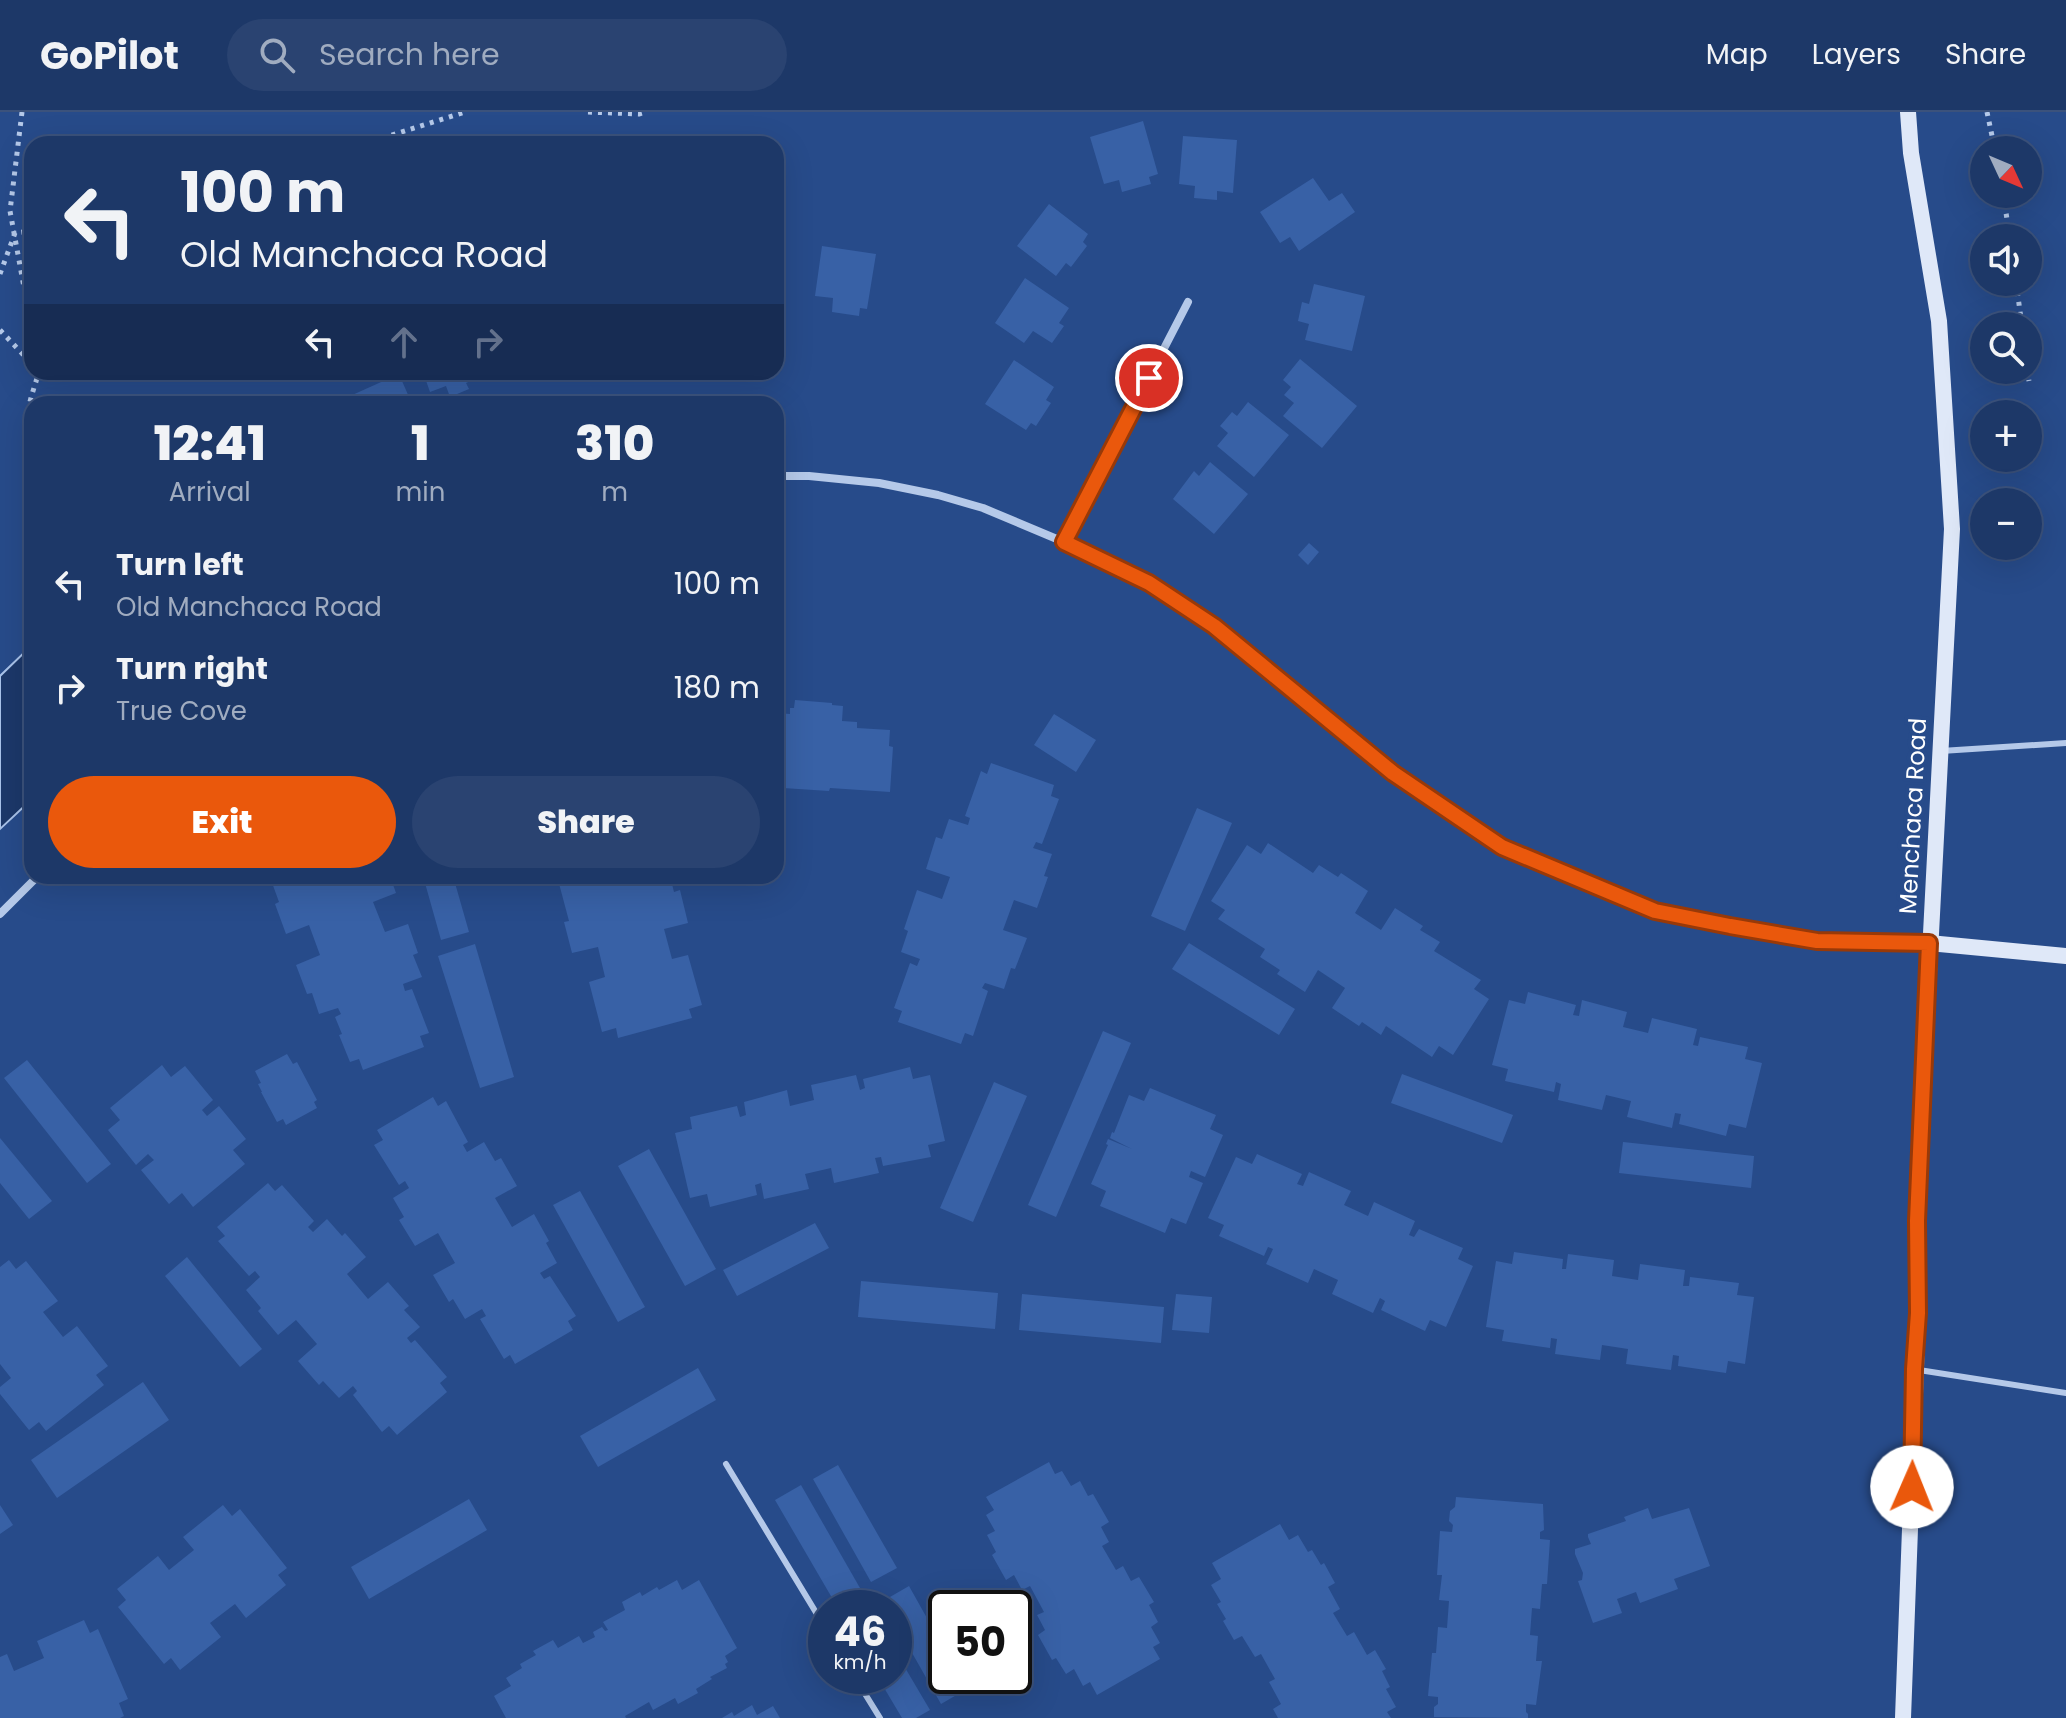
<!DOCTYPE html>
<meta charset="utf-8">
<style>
body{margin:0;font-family:Poppins,sans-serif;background:#2a4371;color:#f1f3f6;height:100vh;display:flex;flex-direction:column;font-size:30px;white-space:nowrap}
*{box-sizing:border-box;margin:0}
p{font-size:26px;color:#a0acc0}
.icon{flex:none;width:44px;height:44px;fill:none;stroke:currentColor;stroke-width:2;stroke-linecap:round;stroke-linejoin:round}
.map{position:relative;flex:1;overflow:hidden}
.sheet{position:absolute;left:24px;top:284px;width:760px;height:488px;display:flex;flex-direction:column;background:#1d3868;border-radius:24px;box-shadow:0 8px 32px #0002,0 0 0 2px #3b527c}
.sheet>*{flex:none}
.top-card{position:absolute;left:24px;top:24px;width:760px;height:244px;border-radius:24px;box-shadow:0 8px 32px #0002,0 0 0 2px #3b527c;background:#1d3868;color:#f1f3f6;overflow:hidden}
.needle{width:52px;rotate:134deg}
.fabs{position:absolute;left:1970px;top:24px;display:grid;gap:16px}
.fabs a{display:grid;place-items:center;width:72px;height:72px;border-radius:50%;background:#1d3868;box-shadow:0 8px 32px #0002,0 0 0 2px #3b527c;font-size:40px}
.speed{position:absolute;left:808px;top:1478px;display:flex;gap:16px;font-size:40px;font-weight:700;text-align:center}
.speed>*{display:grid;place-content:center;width:104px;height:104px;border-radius:50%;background:#1d3868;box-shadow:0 8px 32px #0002,0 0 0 2px #3b527c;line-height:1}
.speed small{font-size:20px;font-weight:400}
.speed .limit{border:4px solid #111;border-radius:12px;background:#fff;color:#111}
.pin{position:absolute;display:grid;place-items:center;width:68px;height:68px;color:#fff;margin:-34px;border:4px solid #fff;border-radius:50%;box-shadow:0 2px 8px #0007}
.me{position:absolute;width:88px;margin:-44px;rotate:1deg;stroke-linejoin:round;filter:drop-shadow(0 0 6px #0008)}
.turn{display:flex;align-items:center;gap:28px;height:168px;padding:0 24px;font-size:36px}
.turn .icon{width:104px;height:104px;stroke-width:2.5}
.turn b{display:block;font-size:56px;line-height:68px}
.lanes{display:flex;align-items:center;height:76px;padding:0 24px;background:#0003;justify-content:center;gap:40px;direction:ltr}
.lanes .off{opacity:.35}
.eta{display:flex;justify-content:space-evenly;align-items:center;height:136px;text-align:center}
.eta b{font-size:48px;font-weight:800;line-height:56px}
.action{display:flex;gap:16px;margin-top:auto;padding:16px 24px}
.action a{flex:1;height:92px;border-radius:48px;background:#ea580c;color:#fff;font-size:32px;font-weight:800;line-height:92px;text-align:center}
.action a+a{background:#2a4371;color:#f1f3f6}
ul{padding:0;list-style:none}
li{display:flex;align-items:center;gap:24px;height:104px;padding:0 24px}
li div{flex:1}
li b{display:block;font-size:30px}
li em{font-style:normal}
header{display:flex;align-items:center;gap:48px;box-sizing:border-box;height:112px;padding:0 40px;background:#1d3868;border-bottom:2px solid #3b527c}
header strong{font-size:38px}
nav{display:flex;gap:44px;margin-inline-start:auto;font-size:28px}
.search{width:560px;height:72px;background:#2a4371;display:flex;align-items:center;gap:20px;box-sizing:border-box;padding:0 28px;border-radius:44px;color:#a0acc0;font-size:30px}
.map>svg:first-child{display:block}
.water{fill:#1c386a;stroke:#a9c3ea;stroke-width:2}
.building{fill:#3861a6}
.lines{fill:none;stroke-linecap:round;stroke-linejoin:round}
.path{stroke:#b5c9e9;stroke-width:5;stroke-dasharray:4 6;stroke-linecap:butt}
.lane{stroke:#b5c9e9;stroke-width:6}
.street{stroke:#b5c9e9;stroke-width:8}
.secondary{stroke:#dfe8f8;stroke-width:16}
.route-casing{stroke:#983908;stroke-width:20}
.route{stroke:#ea580c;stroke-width:14}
.labels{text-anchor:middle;stroke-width:8;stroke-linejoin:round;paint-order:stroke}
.street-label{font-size:24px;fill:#fff;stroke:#274b8a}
</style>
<header>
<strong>GoPilot</strong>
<div class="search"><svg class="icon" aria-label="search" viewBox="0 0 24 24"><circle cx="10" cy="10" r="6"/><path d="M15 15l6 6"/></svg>Search here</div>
<nav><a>Map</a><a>Layers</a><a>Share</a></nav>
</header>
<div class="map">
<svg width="2066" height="1606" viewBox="0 0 2066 1606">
<rect width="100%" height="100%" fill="#274b8a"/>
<!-- water -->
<polygon class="water" points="32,533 32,687 0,717 0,564"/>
<!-- building -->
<g class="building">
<polygon points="1143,9 1158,62 1149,65 1151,72 1122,80 1119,68 1104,72 1090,25"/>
<polygon points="1183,24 1237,28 1233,81 1217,79 1217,88 1194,86 1195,74 1179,72"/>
<polygon points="1313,66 1329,89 1342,81 1355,100 1299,139 1290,125 1280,131 1260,100"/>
<polygon points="1049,92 1088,122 1083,130 1087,134 1071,155 1066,151 1056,164 1017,134"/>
<polygon points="822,134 876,142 867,197 860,196 859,204 832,200 833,186 815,184"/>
<polygon points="1025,166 1069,196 1059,211 1064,214 1052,231 1033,219 1024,231 995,211"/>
<polygon points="1314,172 1365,184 1352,239 1305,228 1309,212 1298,209 1302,190 1309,192"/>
<polygon points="1300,247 1357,294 1322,336 1283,304 1294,291 1284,283 1291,275 1283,268"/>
<polygon points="1014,248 1054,275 1046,288 1051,291 1036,314 1031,311 1026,318 985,292"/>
<polygon points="423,260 480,260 482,264 466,271 469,277 450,285 446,274 430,280"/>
<polygon points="399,262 412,292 353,292 350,284"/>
<polygon points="1248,290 1289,323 1254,365 1217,334 1228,321 1220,314 1232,300 1237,304"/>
<polygon points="1210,350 1248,382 1214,422 1173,387 1194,359 1199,364"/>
<polygon points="1309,431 1319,440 1308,453 1298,443"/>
<polygon points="795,588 832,591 832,593 843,594 842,609 857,610 857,616 890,618 889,634 893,635 890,680 830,676 829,679 783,676 783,668 776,668 776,601 790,602 790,596 794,596"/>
<polygon points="1054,602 1096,628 1076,660 1034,633"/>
<polygon points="991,651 1054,673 1051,684 1059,687 1042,732 1036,730 1033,736 1052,742 1044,764 1048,765 1037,796 1014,788 1003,818 1027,826 1015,857 1011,856 1004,877 985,871 982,876 988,879 973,924 965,921 961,932 898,910 902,899 894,896 910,851 917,854 920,847 901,840 908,819 904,817 917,778 942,787 950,765 926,757 936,725 942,727 949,707 968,713 970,706 965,704 981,659 987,662"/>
<polygon points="1197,696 1232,711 1185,819 1151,804"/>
<polygon points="1268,731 1313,761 1319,753 1338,765 1341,761 1368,779 1355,801 1381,818 1395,796 1423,814 1420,818 1440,830 1434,839 1481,868 1474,877 1489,887 1453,943 1439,934 1432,945 1386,914 1381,923 1362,910 1359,914 1332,896 1345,876 1318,858 1305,880 1277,862 1280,858 1260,845 1265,837 1218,807 1225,798 1211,789 1247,733 1261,742"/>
<polygon points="283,764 390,764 396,781 373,790 385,820 408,812 418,841 413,843 422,865 403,872 405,879 412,877 429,921 420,924 424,935 363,958 359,947 350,950 339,923 342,922 335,905 341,902 338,896 319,902 312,881 307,882 296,853 320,843 309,813 286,822 275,792 279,790 271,768"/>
<polygon points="423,764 453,764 469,820 441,828"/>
<polygon points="557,764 670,764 674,780 680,778 688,811 664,817 672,847 688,843 702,893 689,897 692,906 618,926 616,916 602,920 589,870 605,865 598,835 572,841 564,810 569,809"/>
<polygon points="1189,831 1295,897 1279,923 1172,857"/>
<polygon points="475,832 514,965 480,976 438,844"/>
<polygon points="1528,880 1576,893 1573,903 1579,904 1582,888 1627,900 1623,915 1648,921 1652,906 1697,917 1693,933 1698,934 1700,925 1748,935 1745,947 1762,951 1746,1016 1729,1012 1726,1024 1679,1012 1681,1002 1675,1001 1672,1016 1627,1005 1631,989 1606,983 1602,998 1558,988 1561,972 1556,970 1554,980 1505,969 1508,957 1492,953 1509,888 1525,892"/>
<polygon points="1103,919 1131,931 1056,1105 1028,1093"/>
<polygon points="287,942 293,952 297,950 317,988 314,990 317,996 286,1013 283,1007 277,1010 261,980 262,980 258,972 261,971 255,959"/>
<polygon points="27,948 111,1052 87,1071 4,966"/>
<polygon points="162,953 171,965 185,954 213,988 202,998 207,1004 219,994 246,1027 233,1038 245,1052 193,1095 182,1081 169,1092 141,1058 154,1048 148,1042 136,1053 108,1018 120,1008 110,996"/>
<polygon points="910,955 913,967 930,963 945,1029 928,1033 931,1045 883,1054 881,1045 875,1046 879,1061 834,1071 831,1056 805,1062 809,1077 764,1087 761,1071 755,1073 757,1083 710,1095 707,1082 690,1086 675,1021 692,1017 690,1005 737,994 740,1005 746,1003 744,990 787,978 790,994 814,988 811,973 856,963 860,978 865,976 863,967"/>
<polygon points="1402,962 1513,1003 1502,1031 1391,991"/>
<polygon points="994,970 1027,984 973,1110 940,1096"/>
<polygon points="1150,976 1216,1003 1210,1017 1223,1023 1205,1065 1191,1059 1189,1065 1203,1071 1186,1112 1171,1106 1165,1121 1100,1094 1106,1079 1091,1072 1108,1033 1106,1032 1108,1027 1132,1037 1110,1026 1112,1020 1114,1021 1129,983 1144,989"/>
<polygon points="433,985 438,994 446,989 468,1030 463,1033 467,1040 484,1030 495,1049 501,1046 517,1074 495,1086 512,1115 534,1102 549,1129 546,1131 557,1151 540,1161 544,1167 550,1164 576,1204 568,1209 573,1218 515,1252 510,1243 504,1247 480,1207 486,1204 482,1197 465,1207 453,1187 449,1190 433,1163 455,1151 438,1121 415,1134 399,1108 404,1105 393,1086 409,1076 405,1069 399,1073 374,1033 383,1028 377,1018"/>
<polygon points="0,1026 52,1089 29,1107 0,1071"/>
<polygon points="1623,1030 1754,1044 1751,1076 1619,1061"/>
<polygon points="649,1037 716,1157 685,1174 618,1054"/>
<polygon points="1257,1042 1302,1062 1297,1072 1303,1074 1309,1060 1351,1079 1344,1093 1368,1104 1374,1090 1415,1109 1409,1123 1414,1125 1419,1117 1463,1136 1458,1147 1473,1154 1446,1215 1430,1208 1425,1219 1381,1198 1385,1189 1380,1186 1373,1201 1332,1182 1338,1168 1314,1157 1308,1171 1266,1152 1273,1137 1268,1135 1264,1144 1219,1124 1224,1113 1208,1106 1236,1045 1252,1052"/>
<polygon points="268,1071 275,1079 282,1073 314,1109 308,1115 313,1120 327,1107 342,1124 345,1121 366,1145 347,1162 368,1187 388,1170 409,1194 404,1198 420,1215 407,1226 411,1231 415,1228 447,1265 440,1271 447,1280 397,1323 389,1314 382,1320 353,1283 357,1279 353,1274 339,1286 323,1269 319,1273 298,1249 317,1232 296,1208 278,1223 258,1199 261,1196 246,1178 260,1165 255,1159 249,1164 218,1129 225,1124 217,1115"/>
<polygon points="580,1079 645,1195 618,1210 553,1093"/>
<polygon points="815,1111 829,1136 737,1184 723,1158"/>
<polygon points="1514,1140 1563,1147 1562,1157 1566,1157 1568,1142 1614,1148 1612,1164 1638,1168 1640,1152 1685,1158 1683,1174 1689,1174 1690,1165 1739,1171 1737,1183 1754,1185 1745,1252 1728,1249 1726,1261 1678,1254 1679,1244 1673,1243 1671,1258 1626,1252 1628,1237 1602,1233 1600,1248 1555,1242 1557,1227 1551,1226 1550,1236 1502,1229 1504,1218 1486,1215 1496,1149 1512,1152"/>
<polygon points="187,1145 262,1237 240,1255 165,1164"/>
<polygon points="9,1148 16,1157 26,1149 58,1189 43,1200 63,1225 77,1214 108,1254 96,1263 104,1273 46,1319 39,1310 29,1318 0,1282 0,1275 11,1266 0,1252 0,1155"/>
<polygon points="861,1169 998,1181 995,1217 858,1205"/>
<polygon points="1022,1182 1164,1195 1161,1231 1019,1218"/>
<polygon points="1176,1182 1212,1185 1209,1221 1172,1218"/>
<polygon points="698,1256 716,1288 598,1355 580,1324"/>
<polygon points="143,1270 169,1308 57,1386 31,1348"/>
<polygon points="1049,1350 1055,1362 1062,1359 1071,1374 1080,1369 1088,1384 1093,1382 1109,1410 1101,1415 1109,1430 1102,1434 1116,1458 1123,1454 1131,1469 1139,1465 1154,1490 1149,1493 1158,1510 1151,1515 1160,1531 1153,1535 1160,1547 1097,1583 1090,1570 1083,1574 1074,1557 1066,1562 1056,1546 1052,1548 1038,1523 1045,1518 1037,1503 1044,1500 1030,1474 1022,1478 1014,1463 1006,1468 992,1443 996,1440 987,1423 995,1419 986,1403 994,1398 986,1385"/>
<polygon points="838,1353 897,1456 871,1470 813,1367"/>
<polygon points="801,1373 860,1476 835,1491 775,1388"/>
<polygon points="1456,1385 1543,1392 1544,1418 1540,1420 1540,1427 1550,1428 1547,1472 1542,1472 1540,1497 1532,1496 1530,1523 1538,1524 1536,1549 1542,1549 1536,1593 1526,1592 1526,1600 1528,1602 1528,1606 1434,1605 1434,1595 1438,1592 1438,1585 1428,1584 1432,1541 1436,1541 1438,1515 1447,1516 1449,1489 1439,1488 1442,1463 1437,1463 1440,1419 1452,1420 1453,1413 1449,1409 1450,1399 1455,1395"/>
<polygon points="469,1387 487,1418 369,1487 351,1455"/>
<polygon points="0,1393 13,1413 0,1422"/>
<polygon points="223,1393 232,1404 240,1397 287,1456 278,1463 286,1473 246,1506 235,1492 210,1511 221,1525 180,1558 171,1546 164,1552 118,1495 126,1488 117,1477 158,1444 169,1458 194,1438 183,1425"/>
<polygon points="1648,1396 1652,1407 1689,1396 1710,1454 1674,1467 1678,1477 1640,1491 1636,1480 1617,1487 1622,1501 1593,1511 1578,1469 1582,1468 1583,1461 1575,1442 1575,1437 1591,1432 1588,1425 1588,1422 1626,1409 1624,1405"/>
<polygon points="1280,1412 1289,1428 1298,1423 1308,1440 1312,1438 1321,1453 1324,1451 1335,1471 1328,1475 1340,1497 1333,1501 1347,1524 1354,1520 1367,1543 1375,1538 1386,1557 1382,1559 1390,1575 1386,1577 1396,1595 1387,1600 1391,1606 1278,1606 1273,1597 1281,1592 1269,1570 1275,1567 1261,1542 1255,1545 1242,1524 1234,1528 1223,1509 1226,1507 1217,1492 1221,1490 1211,1473 1221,1467 1212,1451"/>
<polygon points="677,1468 682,1478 699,1468 737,1536 725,1544 728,1550 725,1552 727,1556 710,1565 712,1567 696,1577 698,1581 678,1592 675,1586 653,1598 649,1590 625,1604 626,1606 506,1606 494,1584 511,1574 506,1566 522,1556 520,1552 536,1543 533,1539 553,1528 558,1536 579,1524 583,1531 595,1525 593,1520 602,1515 605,1519 608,1518 603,1510 625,1498 622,1490 640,1480 642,1484 657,1475 659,1478"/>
<polygon points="909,1474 946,1540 946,1564 959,1564 967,1577 941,1592 894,1509 894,1496 886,1496 883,1489"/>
<polygon points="84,1508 90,1521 98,1517 128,1587 119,1591 124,1604 120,1606 0,1606 0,1545 7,1542 14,1559 44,1546 37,1529"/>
<polygon points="894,1537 930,1598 916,1606 902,1606 877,1564 894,1564"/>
<polygon points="752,1593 757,1603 773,1594 780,1606 722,1606 732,1600 734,1604"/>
</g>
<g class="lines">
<!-- path -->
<g class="path">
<polyline points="22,0 10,99 32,219"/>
<polyline points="588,0 639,2 646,0"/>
<polyline points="1987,0 1995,38"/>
<polyline points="363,32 465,0"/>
<polyline points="2003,82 2010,126"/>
<polyline points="0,162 15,121 32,119"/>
<polyline points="2016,170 2022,214"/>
<polyline points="0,218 32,252"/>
<polyline points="2027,258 2029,269"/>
<path d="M32 338C17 320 33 280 39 260"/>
</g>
<!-- lane -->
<g class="lane">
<polyline points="1941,639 2066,631"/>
<polyline points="1919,1258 2066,1281"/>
<polyline points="726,1352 826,1517"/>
<polyline points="854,1564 880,1606"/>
</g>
<!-- street -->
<g class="street">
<polyline points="776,364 809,364 879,371 938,383 983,396 1064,430 1107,450 1149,471 1214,514 1393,661 1502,735 1655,799 1730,814 1817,829 1928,831"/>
<polyline points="1064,430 1188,190"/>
<polyline points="0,802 38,764"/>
</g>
<!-- secondary -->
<g class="secondary">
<polyline points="1929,831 2066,844"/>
<polyline points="1903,1606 1918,1201 1918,1072 1952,417 1939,209 1911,41 1908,0"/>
</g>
</g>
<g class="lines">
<!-- route casing -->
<g class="route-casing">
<polyline id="route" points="1149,266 1064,430 1149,471 1214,514 1393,661 1502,735 1655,799 1730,814 1817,829 1929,831 1917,1109 1918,1201 1914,1257 1912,1375"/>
</g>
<!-- route -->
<use href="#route" class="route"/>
</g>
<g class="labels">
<!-- street labels -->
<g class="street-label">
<text transform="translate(1913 704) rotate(-87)" y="8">Menchaca Road</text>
</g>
</g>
</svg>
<div class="fabs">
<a><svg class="needle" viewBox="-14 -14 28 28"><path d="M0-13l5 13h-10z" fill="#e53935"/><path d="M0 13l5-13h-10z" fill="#a0acc0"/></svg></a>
<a><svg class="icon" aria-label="sound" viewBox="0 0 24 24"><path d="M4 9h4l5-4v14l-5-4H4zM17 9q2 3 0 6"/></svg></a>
<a><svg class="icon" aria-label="search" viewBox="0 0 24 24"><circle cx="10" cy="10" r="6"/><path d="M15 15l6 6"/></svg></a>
<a>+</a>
<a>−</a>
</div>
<div class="speed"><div>46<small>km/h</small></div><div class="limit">50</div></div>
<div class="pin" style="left:1149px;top:266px;background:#d93025"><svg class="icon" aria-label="arrive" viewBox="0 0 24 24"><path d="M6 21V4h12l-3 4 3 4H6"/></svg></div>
<svg class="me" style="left:1912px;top:1375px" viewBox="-20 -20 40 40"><circle r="19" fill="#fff"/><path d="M0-13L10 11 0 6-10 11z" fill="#ea580c"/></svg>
<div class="top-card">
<div class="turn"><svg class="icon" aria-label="left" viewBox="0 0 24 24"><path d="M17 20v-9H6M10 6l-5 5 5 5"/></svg><div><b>100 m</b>Old Manchaca Road</div></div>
<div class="lanes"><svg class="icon" aria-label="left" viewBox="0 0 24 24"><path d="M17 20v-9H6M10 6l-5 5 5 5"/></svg><svg class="icon off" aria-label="ahead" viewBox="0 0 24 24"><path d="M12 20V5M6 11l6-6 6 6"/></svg><svg class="icon off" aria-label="right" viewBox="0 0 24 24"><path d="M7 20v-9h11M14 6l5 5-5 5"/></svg></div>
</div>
<section class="sheet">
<div class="eta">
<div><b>12:41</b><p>Arrival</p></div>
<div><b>1</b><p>min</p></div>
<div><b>310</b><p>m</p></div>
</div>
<ul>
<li><svg class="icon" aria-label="left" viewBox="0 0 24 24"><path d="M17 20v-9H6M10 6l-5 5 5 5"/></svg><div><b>Turn left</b><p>Old Manchaca Road</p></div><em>100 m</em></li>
<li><svg class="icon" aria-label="right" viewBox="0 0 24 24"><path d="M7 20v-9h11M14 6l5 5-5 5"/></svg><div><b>Turn right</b><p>True Cove</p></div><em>180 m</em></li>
</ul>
<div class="action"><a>Exit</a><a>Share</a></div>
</section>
</div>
